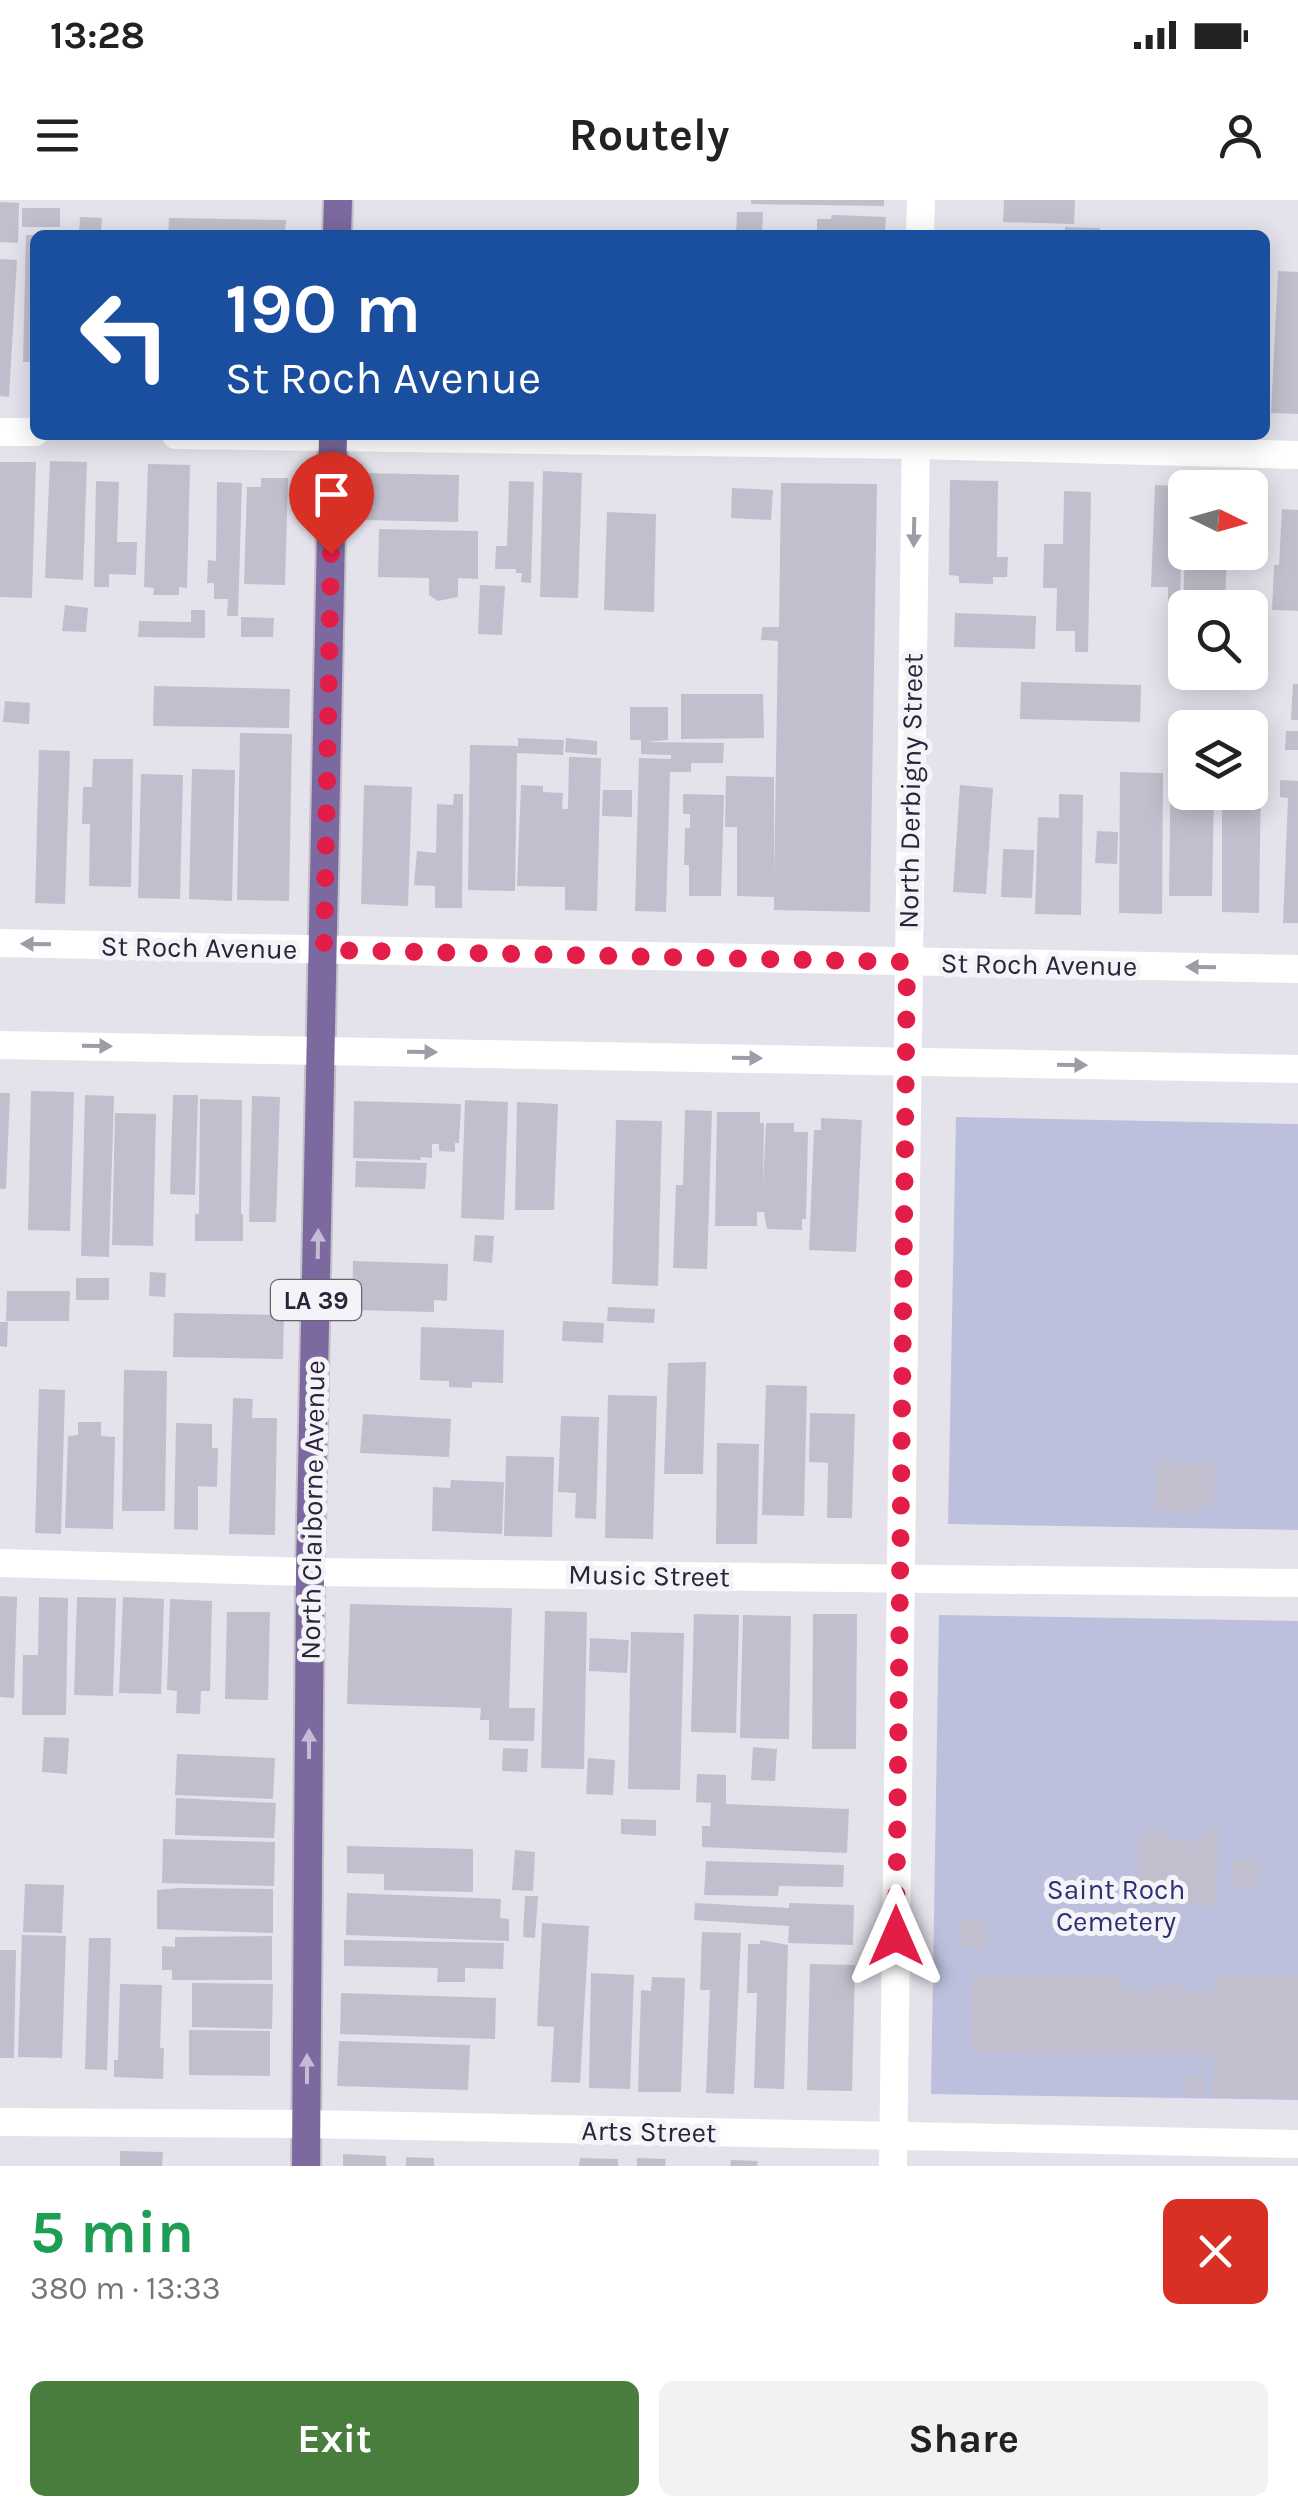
<!DOCTYPE html>
<meta charset="utf-8">
<style>
body{margin:0;font-family:Karla,sans-serif;background:#f2f2f2;color:#222;height:100vh;display:flex;flex-direction:column;font-size:38px;white-space:nowrap}
*{box-sizing:border-box;margin:0}
p{font-size:32px;color:#767676}
.icon{flex:none;width:55px;height:55px;fill:none;stroke:currentColor;stroke-width:2;stroke-linecap:round;stroke-linejoin:round}
.map{position:relative;height:1966px;overflow:hidden}
.sheet{display:flex;flex-direction:column;background:#fff;flex:1}
.sheet>*{flex:none}
.top-card{position:absolute;left:30px;top:30px;width:1240px;height:210px;border-radius:15px;box-shadow:0 5px 25px #0003;background:#1a4fa0;color:#fff;overflow:hidden}
.needle{width:65px;rotate:95deg}
.controls{position:absolute;left:1168px;top:270px;display:grid;gap:20px}
.controls a{display:grid;place-items:center;width:100px;height:100px;border-radius:15px;background:#fff;box-shadow:0 5px 25px #0003;font-size:50px}
.pin{position:absolute;display:grid;place-items:center;width:85px;height:85px;color:#fff;margin:-102px -42px;border-radius:50% 50% 50% 0;rotate:-45deg;box-shadow:0 0 10px #0007}
.pin .icon{rotate:45deg}
.me{position:absolute;width:110px;margin:-55px;rotate:0deg;stroke-linejoin:round;filter:drop-shadow(0 0 8px #0008)}
.turn{display:flex;align-items:center;gap:35px;height:210px;padding:0 30px;font-size:45px}
.turn .icon{width:130px;height:130px;stroke-width:2.5}
.turn b{display:block;font-size:70px;line-height:85px}
.round{display:grid;place-items:center;flex:none;width:105px;height:105px;border-radius:15px;background:#f2f2f2}
.headline{display:flex;align-items:center;justify-content:space-between;height:170px;padding:0 30px}
h1{font-size:60px;font-weight:700;line-height:75px;color:#1e9e55}
.button{display:flex;gap:20px;margin-top:auto;padding:20px 30px}
.button a{flex:1;height:115px;border-radius:15px;background:#487d3e;color:#fff;font-size:40px;font-weight:700;line-height:115px;text-align:center}
.button a+a{background:#f2f2f2;color:#222}
.status{display:flex;justify-content:space-between;align-items:center;height:70px;padding:0 50px;background:#fff;direction:ltr}
.status svg{height:28px;fill:currentColor}
header{display:flex;justify-content:space-between;align-items:center;height:130px;padding:0 30px;background:#fff;font-size:45px;font-weight:700}
.map>svg:first-child{display:block}
.green{fill:#bcc0dc}
.building{fill:#c1bfcd}
.lines{fill:none;stroke-linecap:round;stroke-linejoin:round}
.primary-casing{stroke:#c4c1c8;stroke-width:32}
.minor{stroke:#fff;stroke-width:28}
.primary{stroke:#7c699f;stroke-width:28}
.oneway{fill:#a09ca7}
.oneway2{fill:#c3bcd4}
.route{stroke:#e11d48;stroke-width:18;stroke-dasharray:0 32.4}
.labels{text-anchor:middle;stroke-width:10;stroke-linejoin:round;paint-order:stroke}
.shield{fill:#f3f3f8;stroke:#676174;stroke-width:2.5}
.shield-label{font-size:25px;font-weight:bold;fill:#2b233c}
.street-label{font-size:28px;fill:#2b233c;stroke:#f3f3f8}
.park-label{font-size:28px;fill:#2f3071;stroke:#f3f3f8}
</style>
<div class="status"><b>13:28</b><svg viewBox="0 0 49 12"><path d="M0 12V9h3v3zM5 12V6h3v6zM10 12V3h3v9zM15 12V0h3v12zM26 1h20v11H26zM47 4h2v5h-2z"/></svg></div>
<header><svg class="icon" aria-label="menu" viewBox="0 0 24 24"><path d="M4 6h16M4 12h16M4 18h16"/></svg>Routely<svg class="icon" aria-label="person" viewBox="0 0 24 24"><circle cx="12" cy="8" r="4"/><path d="M4 21q1-7 8-7t8 7"/></svg></header>
<div class="map">
<svg width="1298" height="1966" viewBox="0 0 1298 1966">
<rect width="100%" height="100%" fill="#e4e3ec"/>
<!-- green -->
<g class="green">
<polygon points="956,917 1298,924 1298,1330 948,1324"/>
<polygon points="939,1415 1298,1421 1298,1900 931,1894"/>
</g>
<!-- building -->
<g class="building">
<polygon points="751,0 884,0 884,6 751,4"/>
<polygon points="1004,0 1075,0 1074,24 1003,22"/>
<polygon points="0,2 19,3 18,43 0,42"/>
<rect x="22" y="8" width="38" height="19"/>
<polygon points="737,12 763,12 762,35 736,35"/>
<polygon points="832,15 886,17 885,35 817,35 817,19 831,19"/>
<polygon points="80,17 102,18 101,35 79,35"/>
<polygon points="169,18 286,20 285,35 168,35"/>
<polygon points="1065,27 1100,28 1099,35 1065,35"/>
<polygon points="26,35 35,35 35,162 23,162"/>
<polygon points="0,59 17,60 9,197 0,196"/>
<polygon points="1278,71 1298,72 1298,214 1271,213"/>
<polygon points="50,261 87,262 83,380 45,378"/>
<polygon points="0,262 36,262 32,398 0,397"/>
<polygon points="148,264 190,265 187,388 179,387 179,395 153,395 154,388 144,387"/>
<polygon points="543,271 582,273 578,398 540,397"/>
<polygon points="364,273 459,275 458,322 363,320"/>
<polygon points="261,278 288,278 285,385 244,384 247,287 261,287"/>
<polygon points="950,280 998,281 997,357 1008,357 1007,377 993,377 993,384 959,383 959,376 949,375"/>
<polygon points="96,281 119,282 117,342 137,342 136,375 109,374 109,387 94,387"/>
<polygon points="509,281 534,282 531,383 521,382 522,373 516,373 516,369 495,369 496,346 507,346"/>
<polygon points="217,282 242,283 238,416 227,416 228,399 214,399 214,383 207,383 208,360 216,361"/>
<polygon points="781,283 877,284 870,712 774,710 774,697 737,696 737,627 725,627 726,576 774,577 774,681 778,441 761,440 762,427 779,427"/>
<polygon points="1155,285 1182,286 1180,407 1168,406 1168,387 1151,387"/>
<polygon points="732,288 773,290 771,320 731,318"/>
<polygon points="1064,291 1091,292 1088,452 1075,452 1075,431 1056,431 1057,388 1043,388 1044,344 1063,344"/>
<polygon points="1282,309 1298,310 1298,411 1272,410 1274,365 1279,365"/>
<polygon points="607,312 656,314 654,412 604,410"/>
<polygon points="379,329 478,331 478,379 458,378 458,397 438,401 429,395 429,378 378,377"/>
<polygon points="1185,352 1227,352 1225,407 1183,406"/>
<polygon points="480,385 505,386 502,435 478,434"/>
<polygon points="65,405 88,408 86,432 62,431"/>
<polygon points="191,410 205,410 205,438 138,437 139,421 191,422"/>
<polygon points="955,413 1036,416 1035,449 954,447"/>
<polygon points="241,417 274,418 273,437 241,437"/>
<polygon points="1021,482 1141,485 1140,522 1020,519"/>
<polygon points="1293,484 1298,484 1298,520 1291,520"/>
<polygon points="154,486 290,489 289,528 153,526"/>
<polygon points="681,494 763,494 764,538 681,539"/>
<polygon points="5,501 30,503 29,524 3,522"/>
<polygon points="630,507 668,507 668,540 646,542 724,543 723,563 691,563 691,572 670,572 666,712 635,711 639,558 671,559 671,555 641,554 641,540 630,540"/>
<polygon points="1286,531 1298,531 1298,550 1285,550"/>
<polygon points="240,533 292,534 289,701 237,700"/>
<polygon points="518,538 564,540 563,555 517,553 515,691 468,690 470,545 518,546"/>
<polygon points="566,538 597,541 597,555 565,552"/>
<polygon points="1171,548 1185,549 1185,592 1214,592 1212,696 1169,696"/>
<polygon points="39,550 70,551 65,704 35,703"/>
<polygon points="569,557 601,558 597,711 565,710 565,687 517,686 521,585 543,586 543,592 563,593 562,609 568,609"/>
<polygon points="93,559 133,559 131,687 89,686 90,624 82,624 83,587 92,587"/>
<polygon points="192,569 235,570 232,701 189,699"/>
<polygon points="1120,572 1163,573 1162,714 1119,713"/>
<polygon points="1250,573 1261,574 1259,713 1222,712 1222,592 1250,592"/>
<polygon points="141,574 183,575 180,699 138,698"/>
<polygon points="1280,580 1298,581 1298,723 1283,723 1288,598 1280,597"/>
<polygon points="364,585 412,587 408,706 361,704"/>
<polygon points="960,585 993,588 986,694 953,692"/>
<polygon points="603,590 632,590 632,617 602,616"/>
<polygon points="454,594 463,594 462,708 435,708 435,686 414,685 417,651 436,653 437,604 453,605"/>
<polygon points="683,594 724,595 721,696 689,696 689,665 684,665 685,628 690,628 690,614 683,614"/>
<polygon points="1059,594 1083,595 1081,715 1035,714 1038,617 1059,618"/>
<polygon points="1097,631 1118,632 1117,664 1095,663"/>
<polygon points="1003,649 1034,650 1032,698 1001,697"/>
<polygon points="31,891 74,892 70,1031 28,1030"/>
<polygon points="0,893 10,893 6,989 0,989"/>
<polygon points="85,895 114,896 109,1057 81,1056"/>
<polygon points="173,895 198,895 195,995 170,994"/>
<polygon points="252,896 280,897 276,1022 249,1022"/>
<polygon points="200,899 242,900 241,1014 243,1014 243,1041 195,1041 195,1014 199,1014"/>
<polygon points="465,900 508,902 504,1020 461,1018"/>
<polygon points="354,901 461,904 459,943 455,943 455,952 439,951 439,944 432,944 432,958 420,957 421,960 353,958"/>
<polygon points="517,902 558,904 554,1010 515,1010"/>
<polygon points="685,910 712,911 707,1069 673,1068 676,985 683,985"/>
<polygon points="717,912 760,912 760,923 764,923 763,985 766,923 794,923 794,932 808,932 806,1019 802,1019 802,1030 767,1029 764,1012 757,1012 757,1026 715,1026"/>
<polygon points="115,913 156,914 153,1046 112,1045"/>
<polygon points="821,918 862,920 856,1052 809,1050 814,930 821,930"/>
<polygon points="616,920 662,921 658,1086 612,1084"/>
<polygon points="356,961 427,963 425,989 355,987"/>
<polygon points="475,1035 494,1036 492,1063 473,1061"/>
<polygon points="353,1061 448,1064 447,1101 434,1100 434,1112 352,1110"/>
<polygon points="150,1072 166,1073 165,1097 149,1096"/>
<rect x="76" y="1078" width="33" height="22"/>
<polygon points="7,1091 70,1091 69,1121 6,1121"/>
<polygon points="608,1107 655,1109 654,1123 607,1121"/>
<polygon points="174,1113 284,1115 283,1159 173,1157"/>
<polygon points="563,1121 604,1123 603,1143 562,1141"/>
<polygon points="0,1122 8,1122 7,1147 0,1146"/>
<polygon points="421,1127 504,1130 503,1183 472,1182 472,1188 449,1187 449,1181 420,1180"/>
<polygon points="706,1162 703,1274 664,1274 668,1163"/>
<polygon points="124,1170 167,1171 165,1311 122,1311"/>
<polygon points="766,1185 807,1186 804,1316 762,1315"/>
<polygon points="39,1189 65,1190 61,1334 35,1333"/>
<polygon points="608,1195 657,1196 653,1339 605,1338"/>
<polygon points="233,1198 253,1199 252,1218 277,1218 275,1335 229,1334"/>
<polygon points="810,1213 855,1214 852,1318 827,1318 828,1263 809,1262"/>
<polygon points="363,1214 451,1219 449,1257 360,1253"/>
<polygon points="561,1216 599,1217 596,1319 575,1318 576,1293 558,1292"/>
<polygon points="78,1222 101,1222 101,1236 115,1237 113,1329 65,1328 68,1236 78,1235"/>
<polygon points="176,1223 212,1224 212,1248 218,1248 217,1287 198,1286 198,1330 174,1329"/>
<polygon points="717,1243 759,1244 757,1344 716,1344"/>
<polygon points="506,1256 554,1257 552,1337 504,1336"/>
<polygon points="1157,1261 1215,1263 1214,1307 1197,1306 1197,1314 1155,1308"/>
<polygon points="451,1280 504,1282 502,1334 432,1331 433,1287 450,1288"/>
<polygon points="0,1396 17,1397 14,1498 0,1497"/>
<polygon points="39,1397 68,1398 66,1515 22,1515 23,1455 38,1455"/>
<polygon points="77,1397 116,1398 113,1496 74,1495"/>
<polygon points="123,1397 164,1399 161,1494 119,1493"/>
<polygon points="170,1399 212,1401 210,1491 201,1491 200,1514 176,1513 177,1491 167,1490"/>
<polygon points="350,1404 512,1408 509,1508 535,1508 534,1541 489,1540 489,1520 480,1520 481,1508 347,1504"/>
<polygon points="545,1411 587,1412 584,1569 541,1568"/>
<polygon points="227,1412 270,1412 268,1500 225,1499"/>
<polygon points="694,1414 739,1415 736,1533 691,1532"/>
<polygon points="813,1414 857,1414 856,1549 812,1549"/>
<polygon points="743,1415 791,1416 789,1539 740,1538"/>
<polygon points="631,1432 684,1433 680,1590 628,1589"/>
<polygon points="590,1438 629,1440 627,1473 589,1471"/>
<polygon points="44,1537 69,1538 67,1574 42,1572"/>
<polygon points="753,1547 777,1549 775,1581 751,1580"/>
<polygon points="503,1548 528,1549 527,1572 502,1571"/>
<polygon points="177,1554 275,1558 273,1599 175,1595"/>
<polygon points="588,1558 615,1560 613,1595 586,1594"/>
<polygon points="697,1574 726,1575 726,1604 849,1609 847,1653 702,1647 702,1626 710,1626 711,1603 696,1602"/>
<polygon points="176,1598 276,1603 274,1638 175,1635"/>
<polygon points="621,1619 656,1620 656,1636 621,1634"/>
<polygon points="1203,1628 1219,1629 1216,1706 1137,1703 1139,1637 1147,1637 1147,1630 1167,1631 1166,1640 1202,1642"/>
<polygon points="163,1639 275,1642 274,1686 162,1683"/>
<polygon points="347,1646 473,1649 473,1692 384,1690 384,1674 347,1673"/>
<polygon points="515,1650 535,1652 533,1691 512,1690"/>
<polygon points="1233,1660 1259,1662 1258,1688 1232,1687"/>
<polygon points="706,1661 844,1665 843,1687 779,1686 778,1696 704,1695"/>
<polygon points="25,1684 64,1685 62,1733 23,1732"/>
<polygon points="179,1688 273,1689 273,1733 157,1729 157,1690"/>
<polygon points="347,1693 501,1699 500,1718 509,1719 509,1741 346,1735"/>
<polygon points="525,1696 538,1696 535,1738 523,1737"/>
<polygon points="695,1703 789,1708 789,1703 854,1705 853,1745 788,1743 789,1726 694,1720"/>
<polygon points="960,1719 986,1721 985,1748 958,1746"/>
<polygon points="542,1723 589,1726 580,1883 551,1882 554,1827 537,1826"/>
<polygon points="702,1732 741,1733 734,1894 706,1893 710,1790 700,1790"/>
<polygon points="22,1735 66,1736 62,1858 18,1857"/>
<polygon points="272,1736 272,1780 172,1780 172,1770 162,1770 162,1746 175,1747 175,1737"/>
<polygon points="89,1738 111,1738 107,1870 85,1869"/>
<polygon points="344,1740 504,1743 503,1769 465,1768 465,1782 437,1782 438,1768 344,1766"/>
<polygon points="760,1740 788,1745 784,1889 754,1888 757,1793 747,1793 748,1744 760,1744"/>
<polygon points="0,1750 16,1750 14,1858 0,1858"/>
<polygon points="810,1764 855,1765 852,1891 807,1890"/>
<polygon points="591,1773 634,1775 630,1889 589,1888"/>
<polygon points="972,1775 1122,1776 1122,1789 1159,1790 1158,1785 1182,1785 1183,1790 1215,1791 1215,1776 1298,1776 1298,1898 1213,1897 1214,1854 971,1853"/>
<polygon points="652,1777 685,1778 681,1892 638,1892 641,1790 651,1791"/>
<polygon points="192,1783 273,1784 272,1829 192,1827"/>
<polygon points="120,1784 162,1785 160,1848 164,1848 163,1879 114,1877 114,1860 118,1860"/>
<polygon points="341,1793 496,1798 495,1839 340,1834"/>
<polygon points="189,1830 270,1831 270,1876 189,1875"/>
<polygon points="339,1841 470,1845 468,1890 337,1886"/>
<polygon points="1186,1876 1205,1877 1204,1897 1185,1896"/>
<polygon points="120,1951 163,1952 162,1966 120,1966"/>
<polygon points="343,1954 386,1956 386,1966 343,1966"/>
<polygon points="406,1957 434,1958 434,1966 406,1966"/>
<polygon points="580,1958 618,1959 618,1966 579,1966"/>
<polygon points="637,1958 666,1959 665,1966 637,1966"/>
<polygon points="731,1960 758,1961 757,1966 730,1966"/>
</g>
<g class="lines">
<!-- primary casing -->
<g class="primary-casing">
<g id="primary">
<polyline points="337,35 338,0"/>
<polyline points="306,1966 310,1372 333,235"/>
</g>
</g>
<!-- minor -->
<g class="minor">
<polyline points="920,35 921,0"/>
<polyline points="0,232 35,232"/>
<polyline points="176,235 916,245 1298,255"/>
<polyline points="0,743 1298,769"/>
<polyline points="0,845 1298,869"/>
<polyline points="0,1363 310,1372 1298,1383"/>
<polyline points="0,1922 306,1924 1298,1944"/>
<polyline points="893,1966 916,235"/>
</g>
<!-- primary -->
<use href="#primary" class="primary"/>
</g>
<!-- one-way arrows -->
<defs><path id="oneway-solid" d="M-6-.8H1V-3.2L6.5 0L1 3.2V.8H-6Z" transform="scale(2.5)"/></defs>
<g class="oneway">
<use href="#oneway-solid" transform="translate(914 332) rotate(91)"/>
<use href="#oneway-solid" transform="translate(36 744) rotate(-179)"/>
<use href="#oneway-solid" transform="translate(1201 767) rotate(-179)"/>
<use href="#oneway-solid" transform="translate(97 846) rotate(1)"/>
<use href="#oneway-solid" transform="translate(422 852) rotate(1)"/>
<use href="#oneway-solid" transform="translate(747 858) rotate(1)"/>
<use href="#oneway-solid" transform="translate(1072 865) rotate(1)"/>
</g>
<g class="oneway2">
<use href="#oneway-solid" transform="translate(318 1044) rotate(-89)"/>
<use href="#oneway-solid" transform="translate(309 1544) rotate(-90)"/>
<use href="#oneway-solid" transform="translate(307 1869) rotate(-90)"/>
</g>
<g class="lines">
<!-- route -->
<polyline class="route" points="331,354 324,750 907,762 896,1736"/>
</g>
<g class="labels">
<!-- shield labels -->
<rect class="shield" x="271" y="1080" width="90" height="40" rx="8"/>
<g class="shield-label">
<text x="316" y="1109">LA 39</text>
</g>
<!-- street labels -->
<g class="street-label">
<text transform="translate(910 591) rotate(-89)" y="10">North Derbigny Street</text>
<text transform="translate(199 747) rotate(1)" y="10">St Roch Avenue</text>
<text transform="translate(1039 764) rotate(1)" y="10">St Roch Avenue</text>
<text transform="translate(312 1310) rotate(-89)" y="10">North Claiborne Avenue</text>
<text transform="translate(649 1375) rotate(1)" y="10">Music Street</text>
<text transform="translate(649 1931) rotate(1)" y="10">Arts Street</text>
</g>
<!-- park labels -->
<g class="park-label">
<text x="1116" y="1699">Saint Roch<tspan x="1116" dy="32">Cemetery</tspan></text>
</g>
</g>
</svg>
<div class="controls">
<a><svg class="needle" viewBox="-14 -14 28 28"><path d="M0-13l5 13h-10z" fill="#e53935"/><path d="M0 13l5-13h-10z" fill="#767676"/></svg></a>
<a><svg class="icon" aria-label="search" viewBox="0 0 24 24"><circle cx="10" cy="10" r="6"/><path d="M15 15l6 6"/></svg></a>
<a><svg class="icon" aria-label="layers" viewBox="0 0 24 24"><path d="M12 4l9 5-9 5-9-5zM3 14l9 5 9-5"/></svg></a>
</div>
<div class="pin" style="left:331px;top:354px;background:#d93025"><svg class="icon" aria-label="arrive" viewBox="0 0 24 24"><path d="M6 21V4h12l-3 4 3 4H6"/></svg></div>
<svg class="me" style="left:896px;top:1736px" viewBox="-20 -20 40 40"><path d="M0-17L14 15 0 8-14 15z" fill="#e11d48" stroke="#fff" stroke-width="4"/></svg>
<div class="top-card">
<div class="turn"><svg class="icon" aria-label="left" viewBox="0 0 24 24"><path d="M17 20v-9H6M10 6l-5 5 5 5"/></svg><div><b>190 m</b>St Roch Avenue</div></div>
</div>
</div>
<section class="sheet">
<div class="headline"><div><h1>5 min</h1><p>380 m · 13:33</p></div><a class="round" style="background:#d93025;color:#fff"><svg class="icon" aria-label="close" viewBox="0 0 24 24"><path d="M6 6l12 12M18 6L6 18"/></svg></a></div>
<div class="button"><a>Exit</a><a>Share</a></div>
</section>
